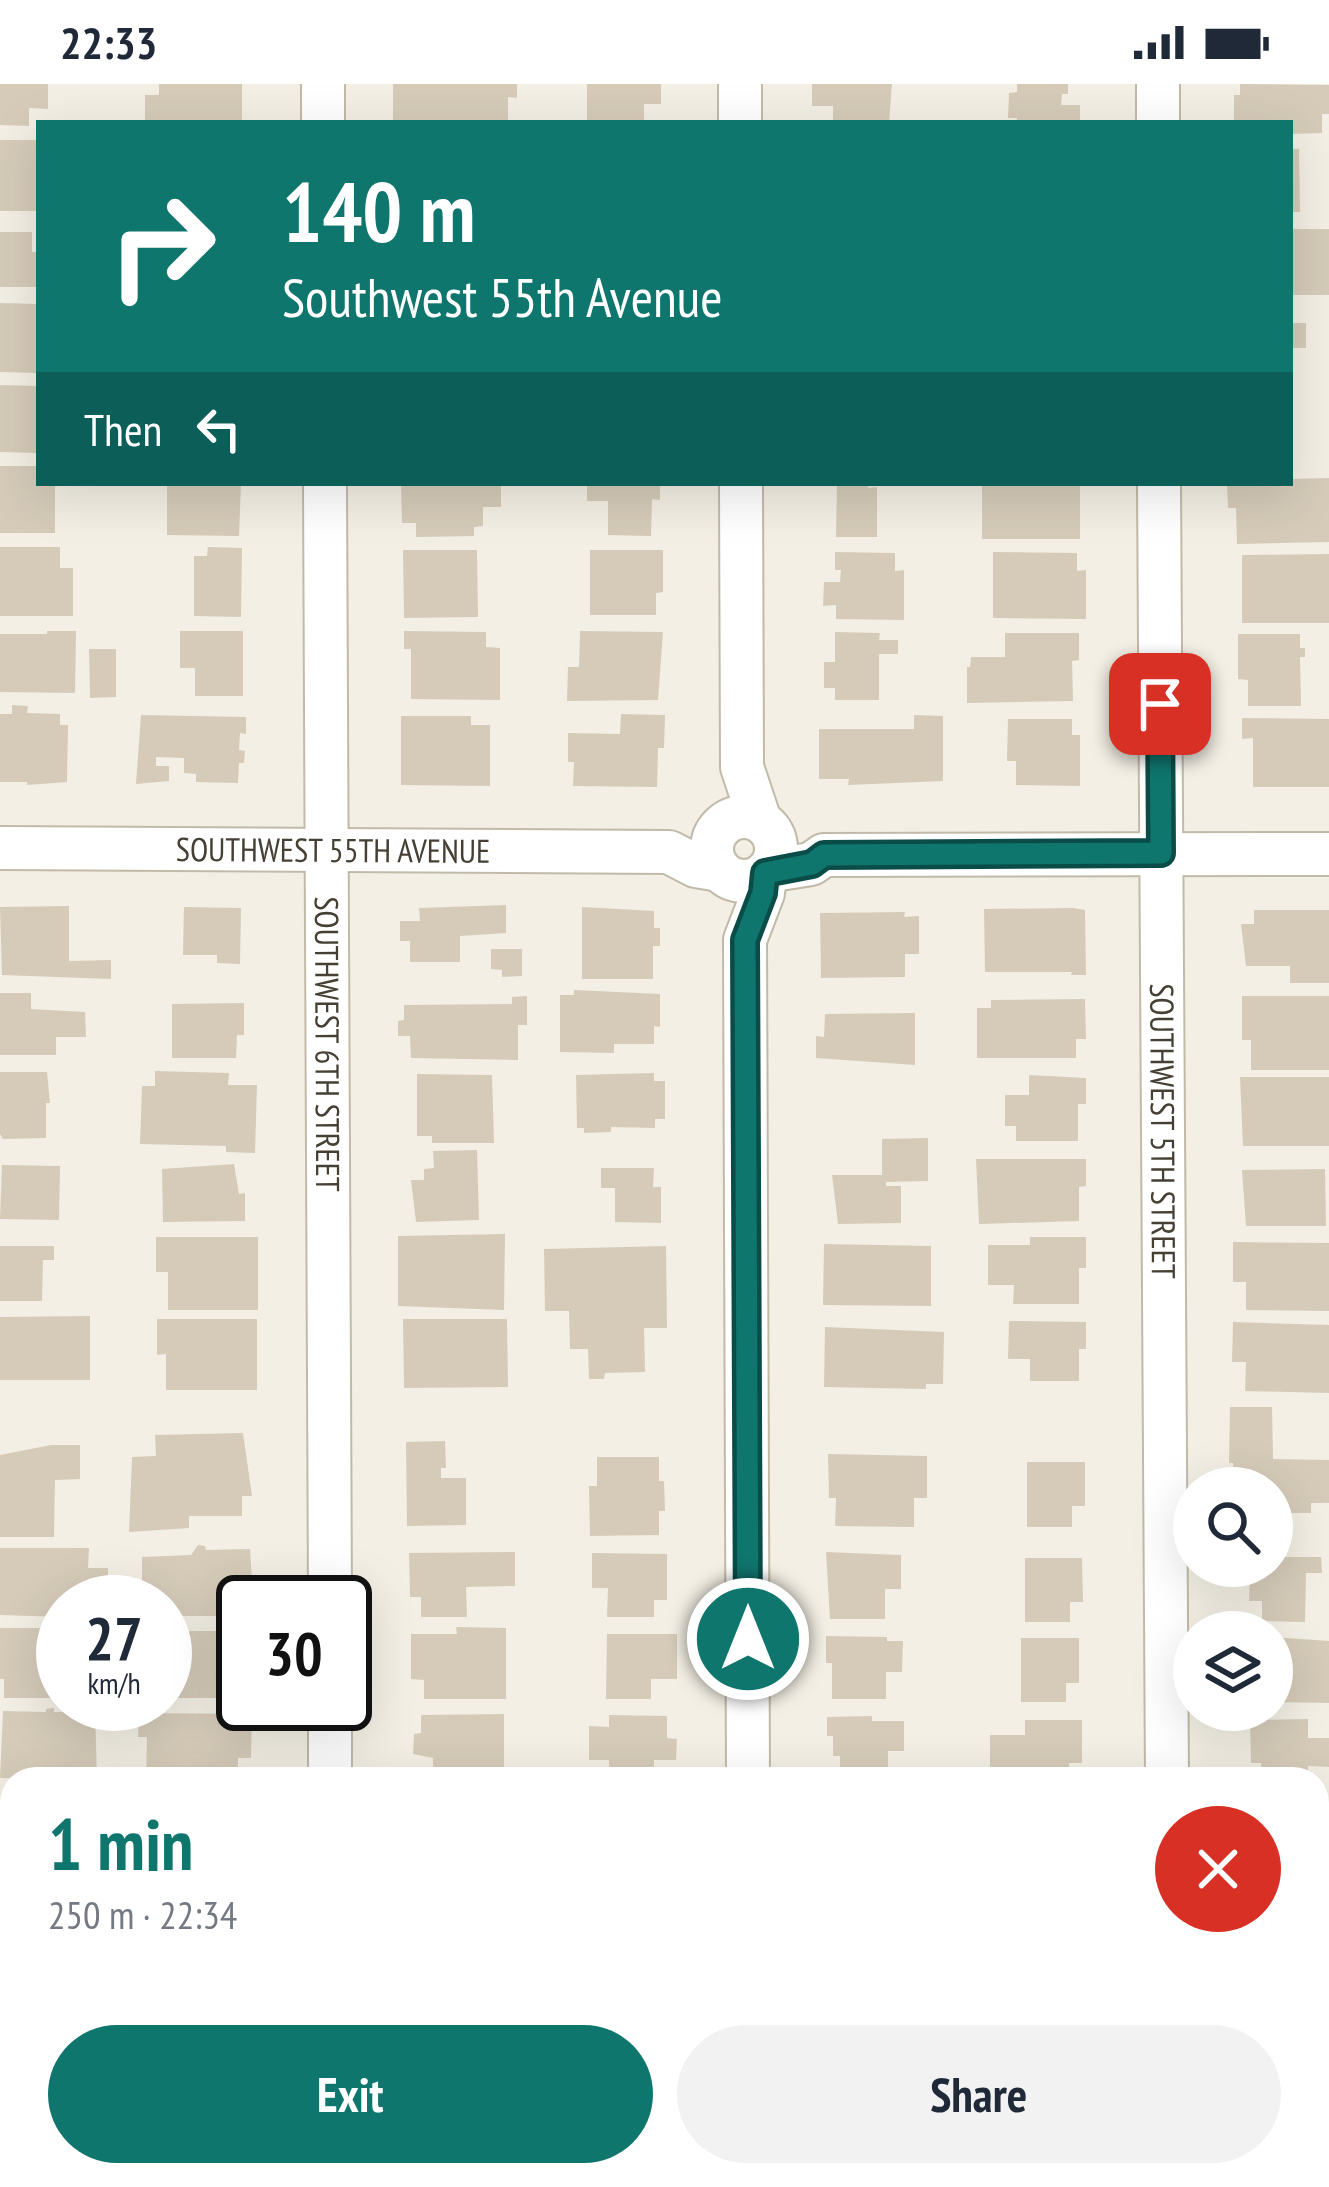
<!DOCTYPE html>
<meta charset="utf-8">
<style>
body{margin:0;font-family:"PT Sans Narrow",sans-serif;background:#f2f2f3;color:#1f2937;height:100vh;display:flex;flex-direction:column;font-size:45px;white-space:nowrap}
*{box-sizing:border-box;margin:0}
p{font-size:39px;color:#747a83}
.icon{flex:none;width:66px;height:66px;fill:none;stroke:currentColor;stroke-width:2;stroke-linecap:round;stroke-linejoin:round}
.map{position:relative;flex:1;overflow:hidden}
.side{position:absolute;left:0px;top:1683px;width:1329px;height:420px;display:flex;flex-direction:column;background:#fff;border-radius:36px 36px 0 0;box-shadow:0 12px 48px #0002}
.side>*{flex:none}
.banner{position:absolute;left:36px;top:36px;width:1257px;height:366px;border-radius:0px;box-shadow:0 12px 48px #0002;background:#0f766e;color:#fff;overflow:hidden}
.buttons{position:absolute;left:1173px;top:1383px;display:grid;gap:24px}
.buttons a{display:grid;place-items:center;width:120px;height:120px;border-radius:50%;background:#fff;box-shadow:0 12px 48px #0002;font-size:60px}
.speed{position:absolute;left:36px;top:1491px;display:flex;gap:24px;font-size:60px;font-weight:700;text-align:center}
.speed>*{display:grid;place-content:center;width:156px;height:156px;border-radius:50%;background:#fff;box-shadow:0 12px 48px #0002;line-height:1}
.speed small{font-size:30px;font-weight:400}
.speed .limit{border:6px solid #111;border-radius:18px;background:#fff;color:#111}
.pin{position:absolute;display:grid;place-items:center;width:102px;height:102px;color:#fff;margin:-51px;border-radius:24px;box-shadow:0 6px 18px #0006}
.me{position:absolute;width:132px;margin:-66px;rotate:0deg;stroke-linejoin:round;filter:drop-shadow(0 0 9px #0008)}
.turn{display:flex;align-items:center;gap:42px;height:252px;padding:0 48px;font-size:54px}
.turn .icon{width:156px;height:156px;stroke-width:2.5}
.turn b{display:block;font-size:84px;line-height:102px}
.then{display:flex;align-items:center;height:114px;padding:0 48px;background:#0003;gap:24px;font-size:45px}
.round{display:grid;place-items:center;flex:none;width:126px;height:126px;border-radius:63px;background:#f2f2f3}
.summary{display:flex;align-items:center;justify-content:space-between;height:204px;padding:0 48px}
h1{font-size:72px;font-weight:800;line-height:90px;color:#0f766e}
.cta{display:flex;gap:24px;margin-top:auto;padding:24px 48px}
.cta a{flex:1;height:138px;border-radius:72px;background:#0f766e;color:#fff;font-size:48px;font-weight:800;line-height:138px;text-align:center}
.cta a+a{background:#f2f2f3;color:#1f2937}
.status{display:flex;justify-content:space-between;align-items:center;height:84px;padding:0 60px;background:#fff;direction:ltr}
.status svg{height:33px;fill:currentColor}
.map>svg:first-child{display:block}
.building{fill:#d6cbb9}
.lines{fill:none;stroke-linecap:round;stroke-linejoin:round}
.street-casing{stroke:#c2baa9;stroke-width:46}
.street{stroke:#fff;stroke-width:42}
.route-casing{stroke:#0a4d48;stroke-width:30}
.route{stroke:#0f766e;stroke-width:21}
.labels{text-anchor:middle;stroke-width:12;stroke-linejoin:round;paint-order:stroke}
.street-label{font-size:33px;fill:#463f34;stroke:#fff}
</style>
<div class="status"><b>22:33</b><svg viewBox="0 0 49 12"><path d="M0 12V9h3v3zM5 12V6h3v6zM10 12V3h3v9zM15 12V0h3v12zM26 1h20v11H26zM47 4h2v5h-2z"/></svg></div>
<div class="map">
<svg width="1329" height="2103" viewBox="0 0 1329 2103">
<rect width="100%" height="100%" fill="#f3efe4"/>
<!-- building -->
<g class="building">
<polygon points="0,0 48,0 48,25 29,24 29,42 0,41"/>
<polygon points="159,0 242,0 242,39 145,39 145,11 159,11"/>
<polygon points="393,0 517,0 517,14 508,13 508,39 393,39"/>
<polygon points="587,0 661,0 661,20 644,20 644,39 587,39"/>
<polygon points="812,0 892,0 889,39 833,39 833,22 812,22"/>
<polygon points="1017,0 1068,0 1068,10 1062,10 1061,21 1080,21 1080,39 1017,39 1017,34 1008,34 1009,9 1017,8"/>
<polygon points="1240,0 1329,1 1329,30 1322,30 1322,49 1290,50 1290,39 1234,39 1234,11 1240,11"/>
<rect x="0" y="56" width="39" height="71"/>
<polygon points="1290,65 1299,65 1300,128 1290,128"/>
<rect x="1290" y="145" width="39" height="66"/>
<polygon points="0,148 32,148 32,168 39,168 39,203 0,203"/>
<polygon points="0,219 39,220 39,289 0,288"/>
<rect x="1290" y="239" width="16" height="25"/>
<polygon points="0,301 39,302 38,369 0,368"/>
<polygon points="0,382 39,382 39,399 55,399 55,449 0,449"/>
<polygon points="1329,394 1329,458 1237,460 1236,424 1228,424 1227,399 1290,399 1290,395"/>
<polygon points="167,399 241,399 239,452 167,451"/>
<polygon points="401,399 501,399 501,423 483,423 483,442 474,443 474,452 416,453 416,439 402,439"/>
<polygon points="587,399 660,399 660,416 652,415 651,452 608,451 608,417 587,417"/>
<polygon points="837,399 868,399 868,404 877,403 877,453 836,453"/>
<rect x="982" y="399" width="98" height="56"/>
<polygon points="0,463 60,463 60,484 73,484 73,532 0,532"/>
<polygon points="208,463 242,464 241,533 194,532 194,472 207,472"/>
<polygon points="403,466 477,466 478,533 404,534"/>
<polygon points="590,466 663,466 663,508 656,509 656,531 590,531"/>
<polygon points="835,468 895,469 895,487 904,486 904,536 836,535 836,521 823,522 824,498 840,498 841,486 835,486"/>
<polygon points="993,468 1077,469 1077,487 1086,486 1086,535 993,534"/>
<polygon points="1329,470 1329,539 1242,539 1242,471"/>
<polygon points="47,547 76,547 75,609 0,608 0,550 47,550"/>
<polygon points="180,547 243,547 243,612 195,612 195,584 180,584"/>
<polygon points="404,547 486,548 486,563 500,564 500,616 411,615 411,565 404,565"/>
<polygon points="580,547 663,548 658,616 567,617 568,583 579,583"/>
<polygon points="835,548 880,549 879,556 898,556 898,570 879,570 879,616 835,616 835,604 824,604 824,578 835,578"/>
<polygon points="1005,549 1079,549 1079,576 1072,577 1073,617 967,619 967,583 970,583 971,573 1005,573"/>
<polygon points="1238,550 1300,550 1300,564 1305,564 1305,573 1300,573 1301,622 1248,622 1248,596 1238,595"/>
<polygon points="89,565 116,565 116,613 90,614"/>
<polygon points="12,621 28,622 27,629 60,630 60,641 68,641 67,698 27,701 27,698 0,698 0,630 12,630"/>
<polygon points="621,630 665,631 664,664 658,664 657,703 573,702 574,678 568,678 568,649 620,650"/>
<polygon points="141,631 246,633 246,650 240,649 239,666 245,667 244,679 239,679 238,699 196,698 196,690 184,689 184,674 156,673 156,682 169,682 169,697 136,700"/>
<polygon points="914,631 943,632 943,697 848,701 849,695 819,695 819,645 914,645"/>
<polygon points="401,632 471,632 471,641 490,641 490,702 401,701"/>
<polygon points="1242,634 1329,635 1329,703 1253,703 1253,654 1242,655"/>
<polygon points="1008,635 1072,635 1072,651 1080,651 1080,702 1016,701 1016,677 1007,677"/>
<polygon points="506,821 506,849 460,852 460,878 410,878 410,857 400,857 400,837 420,837 419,824"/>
<polygon points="69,822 69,877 111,876 111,895 2,891 0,823"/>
<polygon points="184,823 241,824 240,880 217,879 217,871 183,871"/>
<polygon points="582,823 654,827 654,844 660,844 660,862 653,862 653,895 582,895"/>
<polygon points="1074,824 1085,826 1086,891 1071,891 1072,888 985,888 984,825"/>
<polygon points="1254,826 1329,826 1329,899 1290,899 1290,882 1246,882 1241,840 1254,840"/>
<polygon points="905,828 904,833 919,832 919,870 905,870 905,893 821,894 820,829"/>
<polygon points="491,865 522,865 522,892 502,893 502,886 491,885"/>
<polygon points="574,906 660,910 660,943 654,942 654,960 614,960 614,969 560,968 560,911 574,911"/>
<polygon points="0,909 31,909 31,925 85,928 86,953 56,953 56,971 0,971"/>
<polygon points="527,912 527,941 518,941 518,976 411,974 410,952 398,952 398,937 404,936 404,921 512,920 512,913"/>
<polygon points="1242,912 1329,912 1329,986 1251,986 1251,956 1242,956"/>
<polygon points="1085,915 1086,955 1076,955 1076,974 977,974 977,924 991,924 991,916"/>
<polygon points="244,919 244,951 237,951 236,974 172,974 172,920"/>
<polygon points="915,929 915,981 816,974 816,952 824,953 825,930"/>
<polygon points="155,987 229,989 228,1001 257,1001 255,1069 226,1068 226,1062 140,1060 142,1002 155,1002"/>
<polygon points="0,988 47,988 50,1019 46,1019 46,1054 3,1055 0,1050"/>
<polygon points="654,989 654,997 665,997 665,1035 655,1035 655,1044 611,1043 611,1048 584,1049 584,1044 577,1044 576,991"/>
<polygon points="417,990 492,991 494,1059 432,1059 432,1052 417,1052"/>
<polygon points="1029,991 1086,994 1086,1020 1078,1020 1078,1057 1016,1057 1016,1042 1005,1042 1005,1011 1029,1011"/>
<polygon points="1240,993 1329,993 1329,1062 1243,1062"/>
<polygon points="928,1054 928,1097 886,1098 886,1102 901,1102 901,1139 838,1140 832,1091 882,1091 882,1055"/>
<polygon points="477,1066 479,1136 416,1138 411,1096 424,1096 424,1085 434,1084 433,1067"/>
<polygon points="976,1075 1086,1075 1086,1102 1079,1103 1079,1137 979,1140"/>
<polygon points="234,1080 239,1110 245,1109 245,1137 163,1138 162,1085"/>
<polygon points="2,1081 60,1082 59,1136 0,1135"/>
<polygon points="601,1084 654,1084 653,1103 661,1103 661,1139 615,1138 615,1104 601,1104"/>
<polygon points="1325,1085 1326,1142 1246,1142 1242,1086"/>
<polygon points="505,1150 504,1226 398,1222 398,1152"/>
<polygon points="156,1153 258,1153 258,1226 168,1226 168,1188 156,1188"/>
<polygon points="1030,1153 1086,1153 1086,1184 1079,1184 1079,1220 1013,1220 1014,1201 988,1201 988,1161 1030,1161"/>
<polygon points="1233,1158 1329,1159 1329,1227 1246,1226 1246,1198 1233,1198"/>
<polygon points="824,1160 931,1162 931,1222 823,1221"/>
<polygon points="0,1162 54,1162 54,1176 43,1176 42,1217 0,1217"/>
<polygon points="666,1162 667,1244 644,1244 645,1288 605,1289 604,1295 589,1295 588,1265 570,1265 569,1227 545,1227 544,1165"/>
<polygon points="90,1232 90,1296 0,1296 0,1233"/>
<polygon points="157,1235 257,1235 257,1306 166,1306 166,1270 157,1271"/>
<polygon points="403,1235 507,1235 508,1303 404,1304"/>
<polygon points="1009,1237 1086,1238 1086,1265 1079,1265 1079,1297 1030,1297 1030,1275 1008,1275"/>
<polygon points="1233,1238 1329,1241 1329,1309 1245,1307 1246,1278 1232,1278"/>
<polygon points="825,1243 944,1248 943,1300 926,1300 926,1305 824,1303"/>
<polygon points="1230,1323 1272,1323 1273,1375 1329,1376 1329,1419 1311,1419 1311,1429 1272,1429 1272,1404 1242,1404 1242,1391 1234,1391 1233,1379 1229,1379"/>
<polygon points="243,1349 252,1412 242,1412 242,1432 189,1432 189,1444 129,1448 132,1373 156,1372 155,1351"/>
<polygon points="445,1357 446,1384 441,1384 441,1394 466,1394 466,1441 407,1442 406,1358"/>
<polygon points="51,1361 80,1361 80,1395 55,1396 54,1453 0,1453 0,1371"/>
<polygon points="828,1370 927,1372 927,1414 914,1414 914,1443 835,1442 836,1414 829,1414"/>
<polygon points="597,1373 659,1373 659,1397 664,1397 665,1427 659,1427 659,1451 590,1452 589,1402 597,1402"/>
<polygon points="1027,1378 1085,1378 1085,1422 1072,1422 1072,1443 1027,1443"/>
<polygon points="198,1461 205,1462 206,1466 250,1465 253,1513 238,1513 238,1532 165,1532 165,1518 142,1518 142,1473 191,1471"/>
<polygon points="0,1464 89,1464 88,1484 108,1484 108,1506 89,1506 89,1518 63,1518 63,1533 0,1531"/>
<polygon points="515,1468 515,1502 466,1503 467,1533 421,1533 421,1513 410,1513 409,1469"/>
<polygon points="826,1468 901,1471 901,1505 885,1505 885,1535 830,1535"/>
<polygon points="592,1469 667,1470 667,1516 654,1516 654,1533 607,1533 608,1504 592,1504"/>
<polygon points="1272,1473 1321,1473 1322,1489 1306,1489 1305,1538 1262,1537 1262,1517 1249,1517 1250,1482 1272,1482"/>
<polygon points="1025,1474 1082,1474 1083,1518 1070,1518 1070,1538 1025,1538"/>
<polygon points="456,1543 506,1544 506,1615 424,1615 424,1596 411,1595 411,1550 457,1550"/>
<polygon points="0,1544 63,1544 63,1614 4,1614 4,1595 0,1595"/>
<polygon points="165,1547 243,1547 243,1594 235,1594 235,1614 165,1614"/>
<polygon points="607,1550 677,1550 677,1595 651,1595 651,1615 606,1615"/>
<polygon points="826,1552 887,1553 887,1557 903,1557 902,1588 886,1588 886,1615 832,1615 832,1579 826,1579"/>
<polygon points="1272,1553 1329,1557 1329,1619 1272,1618"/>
<polygon points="1021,1554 1079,1554 1079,1599 1066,1599 1066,1618 1021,1618"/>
<polygon points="54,1624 54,1628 64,1628 64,1625 95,1625 97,1695 0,1694 3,1627 46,1628 46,1625"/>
<polygon points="139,1629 252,1630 251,1674 238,1674 238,1694 146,1694 147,1653 138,1653"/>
<polygon points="504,1630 504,1694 433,1694 433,1674 413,1670 414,1650 421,1649 421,1631"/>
<polygon points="609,1631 667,1632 667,1654 677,1655 676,1676 654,1676 654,1695 609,1695 609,1676 589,1676 589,1642 609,1643"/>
<polygon points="872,1632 872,1637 904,1637 904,1667 888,1667 888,1695 840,1695 840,1672 833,1672 833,1652 827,1652 827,1633"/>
<polygon points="1308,1635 1308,1654 1329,1654 1329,1683 1308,1682 1308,1695 1262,1695 1261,1679 1251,1679 1250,1636"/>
<polygon points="1025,1636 1082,1636 1082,1679 1069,1679 1069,1695 990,1695 990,1651 1025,1651"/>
<polygon points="0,1722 12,1722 12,1784 3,1784"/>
<polygon points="1317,1731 1322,1731 1323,1797 1317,1797"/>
<rect x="1317" y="1940" width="12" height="52"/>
<polygon points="0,1996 12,1996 12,2072 7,2072 7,2054 0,2054"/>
<rect x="131" y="2091" width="40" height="12"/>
<polygon points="480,2093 485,2103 409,2103 409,2094"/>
<polygon points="0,2096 46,2097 46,2103 0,2103"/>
</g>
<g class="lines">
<!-- street casing -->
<g class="street-casing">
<g id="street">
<polyline points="323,0 323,39"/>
<polyline points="740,0 740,39"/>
<polyline points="1158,0 1158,39"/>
<path id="s1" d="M325 399 330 1518"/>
<polyline points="741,399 742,683 760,737"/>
<path id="s2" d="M1159 399 1167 1695"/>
<circle cx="744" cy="765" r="32"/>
<path id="s3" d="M0 764 669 768 696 782 720 786"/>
<polyline points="767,787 811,780 824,771 1329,770"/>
<polyline points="330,1620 330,1695"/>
<polyline points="748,1695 745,856 763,809 765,789"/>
<polyline points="0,1853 12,1854"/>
<polyline points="1317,1862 1329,1862"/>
<polyline points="332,2091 332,2103"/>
<polyline points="751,2091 751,2103"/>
<polyline points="1168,2091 1168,2103"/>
</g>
</g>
<!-- street -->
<use href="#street" class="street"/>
</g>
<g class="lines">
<!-- route casing -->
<g class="route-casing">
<polyline id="route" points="748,1555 745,856 763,809 765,789 812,780 824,771 1161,769 1160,620"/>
</g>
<!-- route -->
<use href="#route" class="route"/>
</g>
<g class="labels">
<!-- street labels -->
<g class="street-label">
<text dy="12" stroke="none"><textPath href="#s3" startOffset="333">SOUTHWEST 55TH AVENUE</textPath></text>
<text dy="12" stroke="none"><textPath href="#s1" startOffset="561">SOUTHWEST 6TH STREET</textPath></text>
<text dy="12" stroke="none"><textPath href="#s2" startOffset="648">SOUTHWEST 5TH STREET</textPath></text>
</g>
</g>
</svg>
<div class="buttons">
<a><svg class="icon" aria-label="search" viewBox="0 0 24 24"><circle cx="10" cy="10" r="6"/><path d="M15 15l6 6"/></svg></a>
<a><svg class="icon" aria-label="layers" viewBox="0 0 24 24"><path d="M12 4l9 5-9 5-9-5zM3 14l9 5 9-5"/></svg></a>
</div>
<div class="speed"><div>27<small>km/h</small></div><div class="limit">30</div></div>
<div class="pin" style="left:1160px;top:620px;background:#d93025"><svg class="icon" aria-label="arrive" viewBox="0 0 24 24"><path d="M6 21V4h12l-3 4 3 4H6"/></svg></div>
<svg class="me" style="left:748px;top:1555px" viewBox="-20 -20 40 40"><circle r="17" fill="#0f766e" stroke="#fff" stroke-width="3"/><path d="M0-11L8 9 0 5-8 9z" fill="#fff"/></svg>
<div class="banner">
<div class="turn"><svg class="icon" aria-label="right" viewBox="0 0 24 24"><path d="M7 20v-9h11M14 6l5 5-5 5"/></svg><div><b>140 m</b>Southwest 55th Avenue</div></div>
<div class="then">Then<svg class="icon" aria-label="left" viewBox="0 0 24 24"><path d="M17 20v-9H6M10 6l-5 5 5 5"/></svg></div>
</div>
<section class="side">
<div class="summary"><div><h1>1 min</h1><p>250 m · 22:34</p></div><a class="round" style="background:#d93025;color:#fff"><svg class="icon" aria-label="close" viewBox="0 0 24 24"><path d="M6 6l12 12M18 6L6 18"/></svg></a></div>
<div class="cta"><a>Exit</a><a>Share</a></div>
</section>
</div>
